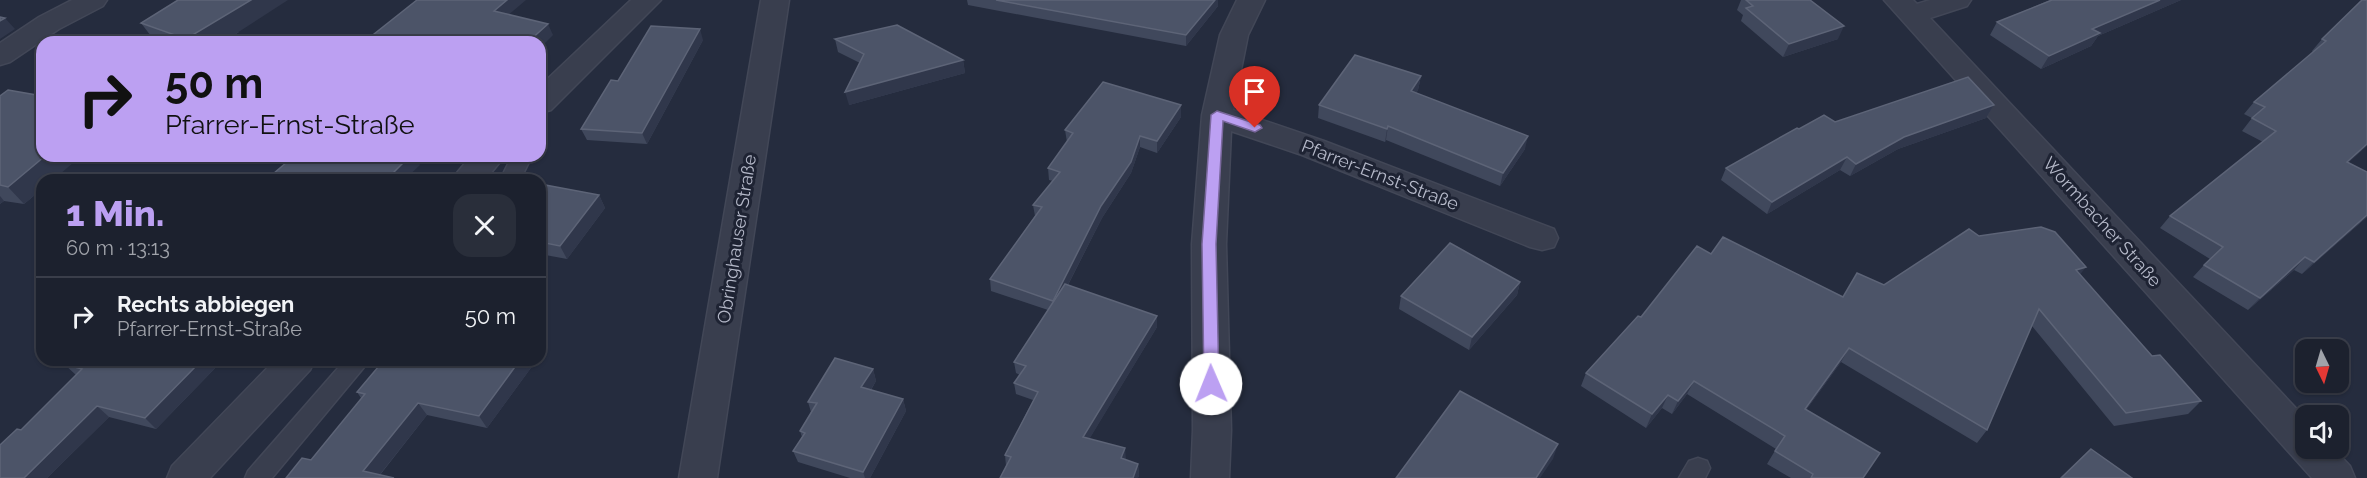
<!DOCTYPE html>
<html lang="de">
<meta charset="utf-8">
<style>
body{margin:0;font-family:Raleway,sans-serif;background:#292e3a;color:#f1f3f6;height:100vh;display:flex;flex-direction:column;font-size:22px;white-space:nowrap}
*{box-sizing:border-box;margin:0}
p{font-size:20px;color:#a0a3aa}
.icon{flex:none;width:33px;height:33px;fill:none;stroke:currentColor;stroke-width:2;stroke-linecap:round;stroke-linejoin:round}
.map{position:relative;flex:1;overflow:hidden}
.sheet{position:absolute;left:36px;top:174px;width:510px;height:192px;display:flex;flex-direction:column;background:#1c212e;border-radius:18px;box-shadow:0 2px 4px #0004,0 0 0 2px #3a3e4a}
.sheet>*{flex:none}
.guide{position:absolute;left:36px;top:36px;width:510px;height:126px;border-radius:18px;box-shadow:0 2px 4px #0004,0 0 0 2px #3a3e4a;background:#bca0f2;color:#111;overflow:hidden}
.needle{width:39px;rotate:175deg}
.buttons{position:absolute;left:2295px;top:339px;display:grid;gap:12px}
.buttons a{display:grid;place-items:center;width:54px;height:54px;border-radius:12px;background:#1c212e;box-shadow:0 2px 4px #0004,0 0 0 2px #3a3e4a;font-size:30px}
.pin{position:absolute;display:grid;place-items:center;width:51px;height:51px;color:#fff;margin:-62px -26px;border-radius:50% 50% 50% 0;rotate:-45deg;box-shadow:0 0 6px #0007}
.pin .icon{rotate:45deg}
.me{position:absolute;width:66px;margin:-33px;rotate:359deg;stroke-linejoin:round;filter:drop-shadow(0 0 4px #0008)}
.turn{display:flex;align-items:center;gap:21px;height:126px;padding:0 30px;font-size:27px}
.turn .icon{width:78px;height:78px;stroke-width:2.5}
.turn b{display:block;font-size:42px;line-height:51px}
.round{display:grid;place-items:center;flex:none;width:63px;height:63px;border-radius:18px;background:#292e3a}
.head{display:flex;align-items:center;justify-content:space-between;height:102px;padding:0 30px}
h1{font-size:36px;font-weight:800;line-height:45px;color:#bca0f2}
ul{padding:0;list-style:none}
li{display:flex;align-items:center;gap:18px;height:78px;padding:0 30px;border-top:2px solid #3a3e4a}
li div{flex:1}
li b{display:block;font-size:22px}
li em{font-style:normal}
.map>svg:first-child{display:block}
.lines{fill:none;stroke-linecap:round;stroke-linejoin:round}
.service-casing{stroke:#424757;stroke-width:3}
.minor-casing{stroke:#424757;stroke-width:3}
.tertiary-casing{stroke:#424757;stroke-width:3}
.service{fill:#393e4e;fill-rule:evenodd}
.minor{fill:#393e4e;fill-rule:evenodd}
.tertiary{fill:#393e4e;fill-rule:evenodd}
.wall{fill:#40485c}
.shaded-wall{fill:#30374b}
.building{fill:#4c5468;stroke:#5d6477;stroke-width:1.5}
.route{fill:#bca0f2;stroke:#7a689d;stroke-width:1.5}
.labels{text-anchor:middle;stroke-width:6;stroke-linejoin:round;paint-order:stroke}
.street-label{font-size:18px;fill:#b5b9c9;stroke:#1e2333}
</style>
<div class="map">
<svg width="2367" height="478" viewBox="0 0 2367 478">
<rect width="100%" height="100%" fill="#252c3e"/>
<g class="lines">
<!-- service casing -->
<g class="service-casing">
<g id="service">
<polygon points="512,156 532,156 520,180 500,180"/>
<polygon points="345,360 370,360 272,478 245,478 248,471"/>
<polygon points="1698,458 1707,461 1710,468 1705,478 1679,478 1689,461"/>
</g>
</g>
<!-- minor casing -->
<g class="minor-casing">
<g id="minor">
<polygon points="72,0 107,0 103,6 59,29 10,62 0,65 0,43 39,17"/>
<polygon points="631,0 661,0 551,110 540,113 540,86"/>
<polygon points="1237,0 1265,0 1248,35 1233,110 1324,141 1554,229 1558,238 1554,247 1542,250 1530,247 1302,155 1231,131 1226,244 1231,430 1229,478 1191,478 1193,430 1192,244 1202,115 1220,35"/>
<polygon points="1884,0 1913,0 1917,4 1930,0 1971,0 1967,6 1930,18 2306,419 2306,448 2333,448 2350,466 2355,478 2312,478"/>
<polygon points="471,156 505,156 485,180 451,180"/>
<polygon points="275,360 315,360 310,370 210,478 167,478 172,466"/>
</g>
</g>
<!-- tertiary casing -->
<g class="tertiary-casing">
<polygon id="tertiary" points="761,0 789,0 717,478 679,478"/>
</g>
<!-- service -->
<use href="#service" class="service"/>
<!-- minor -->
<use href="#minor" class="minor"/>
<!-- tertiary -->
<use href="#tertiary" class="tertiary"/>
</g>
<!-- wall -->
<g class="wall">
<polygon points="967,0 1218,0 1218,6 1186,46 968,5"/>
<polygon points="1741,0 1810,0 1838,39 1783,57 1741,21 1743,15 1737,10"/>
<polygon points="2050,0 2181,0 2098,36 2091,46 2041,69 1990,35 1997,22"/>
<polygon points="2362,0 2348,163 2367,217 2302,274 2294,270 2248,310 2193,277 2204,265 2210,259 2160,228 2170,216 2263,142 2242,131 2252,118 2244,114 2254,102 2313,52 2312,51 2322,39"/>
<polygon points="141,23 239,32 223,42 158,42 154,40"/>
<polygon points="835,39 963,60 965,73 849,105 860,63 838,52"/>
<polygon points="703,40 647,144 587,140 581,129 618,81"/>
<polygon points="1421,76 1418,90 1416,93 1525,149 1500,186 1386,140 1385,142 1318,118 1319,105"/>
<polygon points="0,96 42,180 42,189 24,204 4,201 0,204"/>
<polygon points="1994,105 1986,118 1898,149 1850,176 1840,170 1767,214 1721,180 1726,168 1799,129 1835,122"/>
<polygon points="1181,117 1157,153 1140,147 1131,173 1102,218 1068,285 1157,316 1157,327 1089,439 1126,460 1138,464 1139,475 1138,478 1000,478 1006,466 1005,455 1033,400 1016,394 1014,383 1020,375 1016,373 1014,362 1048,310 991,291 990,279 1035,216 1033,205 1053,181 1049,180 1048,168 1067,142 1065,130"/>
<polygon points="540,184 599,195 605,208 567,259 540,254"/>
<polygon points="1979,236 2080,275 2152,356 2201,401 2188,414 2114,426 2032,326 1987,430 1977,443 1841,362 1806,410 1863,478 1791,478 1767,464 1776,449 1687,394 1672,414 1662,408 1646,428 1581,386 1586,373 1711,254 1843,297 1884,285"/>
<polygon points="1520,282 1517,295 1469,350 1399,309 1401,296"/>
<polygon points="223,360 156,429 109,417 47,478 0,478 21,430 76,375 64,364"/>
<polygon points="520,360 529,360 533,365 487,428 427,415 380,475 361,398 357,392"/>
<polygon points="873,369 876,381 871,390 903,399 906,411 870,478 850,478 798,462 793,451 802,437 800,431 811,412 808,402"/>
</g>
<!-- shaded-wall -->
<g class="shaded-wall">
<polygon points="251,0 288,0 223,42 188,42 186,39"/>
<polygon points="507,0 526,0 500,22 494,11"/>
<polygon points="1215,0 1218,0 1218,6 1186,46 1186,35"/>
<polygon points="2160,0 2181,0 2098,36 2091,46 2041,69 2049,56 2092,29"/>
<polygon points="5,18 15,29 0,39 0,21"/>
<polygon points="548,24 553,35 540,48 540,42 528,42"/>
<polygon points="1844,26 1838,39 1783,57 1789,44"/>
<polygon points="700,29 703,40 647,144 642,133"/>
<polygon points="963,60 965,73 849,105 845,92"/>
<polygon points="1421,76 1418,90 1409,104 1411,91"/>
<polygon points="1181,105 1181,117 1157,153 1157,141"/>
<polygon points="1994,105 1986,118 1898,149 1850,176 1856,164 1904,137"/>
<polygon points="1388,126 1386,140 1385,142 1387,129"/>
<polygon points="1140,136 1140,147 1131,173 1102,218 1054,312 1053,301 1101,206"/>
<polygon points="1528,136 1525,149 1500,186 1503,173"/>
<polygon points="2367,144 2367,146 2335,175 2347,162"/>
<polygon points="45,156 81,156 53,180 42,180 42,189 24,204 8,187"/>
<polygon points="409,156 415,156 420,165 404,180 386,180"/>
<polygon points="1847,157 1840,170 1767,214 1772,202"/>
<polygon points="599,195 605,208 567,259 560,246"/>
<polygon points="0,196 4,201 0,204"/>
<polygon points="2367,215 2367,217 2302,274 2314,262"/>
<polygon points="2305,257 2294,270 2248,310 2260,298"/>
<polygon points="2086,267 2075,281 2076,270"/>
<polygon points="1520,282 1517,295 1469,350 1472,337"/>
<polygon points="1157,316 1157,327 1084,448 1083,437"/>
<polygon points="1849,348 1841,362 1797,423 1805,409"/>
<polygon points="202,360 223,360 156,429 145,418"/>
<polygon points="520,360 529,360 533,365 487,428 479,416"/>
<polygon points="873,369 876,381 865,399 861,387"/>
<polygon points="1694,381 1687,394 1672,414 1678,401"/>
<polygon points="1668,395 1662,408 1646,428 1652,414"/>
<polygon points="903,399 906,411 870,478 865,478 863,472"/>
<polygon points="418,403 427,415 377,478 363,471"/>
<polygon points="97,406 109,417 47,478 24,478"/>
<polygon points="1558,444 1553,459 1540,478 1536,478"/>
<polygon points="1125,448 1126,459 1121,469 1121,458"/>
<polygon points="1138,464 1139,475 1138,478 1133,478"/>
</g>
<!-- building -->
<g class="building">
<polygon points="178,0 251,0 186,39 141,23"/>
<polygon points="417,0 507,0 494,11 548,24 528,42 364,42"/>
<polygon points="996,0 1215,0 1186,35"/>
<polygon points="1746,0 1810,0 1844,26 1789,44 1746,8 1753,6"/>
<polygon points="2052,0 2160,0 2092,29 2100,33 2049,56 1997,22"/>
<polygon points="2362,0 2367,0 2367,144 2347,162 2367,172 2367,215 2314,262 2305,257 2260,298 2204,265 2223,247 2170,216 2276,131 2252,118 2265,107 2254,102 2326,41 2322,39"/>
<polygon points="0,17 5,18 0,21"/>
<polygon points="897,25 963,60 845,92 864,54 835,39"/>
<polygon points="651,26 700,29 642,133 581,129 611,80 618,81"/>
<polygon points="1355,55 1421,76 1411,91 1528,136 1503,173 1388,126 1387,129 1319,105"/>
<polygon points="1968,77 1994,105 1904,137 1856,164 1847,157 1772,202 1726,168 1797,128 1799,129 1824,115 1835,122"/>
<polygon points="1103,82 1181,105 1157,141 1140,136 1131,162 1101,206 1053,301 990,279 1042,207 1033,205 1060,172 1048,168 1073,133 1065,130"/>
<polygon points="8,90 42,96 42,156 45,156 8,187 0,185 0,96"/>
<polygon points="294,156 410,156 386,180 266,180"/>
<polygon points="540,184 599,195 560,246 540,242"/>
<polygon points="2041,227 2055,232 2086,267 2076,270 2152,356 2160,355 2201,401 2126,413 2039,309 1987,430 1849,348 1805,409 1880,453 1863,478 1811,478 1813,474 1775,451 1785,436 1694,381 1678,401 1668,395 1652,414 1586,373 1638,316 1641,317 1697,246 1711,254 1723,237 1843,297 1857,273 1884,285 1969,229 1979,236"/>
<polygon points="1450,243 1520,282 1472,337 1401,296"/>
<polygon points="1065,284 1157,316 1083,437 1125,448 1121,458 1138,464 1133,478 1000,478 1011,457 1005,455 1038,392 1014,383 1026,366 1014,362"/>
<polygon points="835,358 873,369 861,387 903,399 863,472 793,451 805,433 800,431 817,403 808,402"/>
<polygon points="68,360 202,360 145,418 97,406 24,478 0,478 0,445 17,429 21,430 82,369 64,364"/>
<polygon points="384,360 520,360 479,416 418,403 363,471 394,478 286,478 302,458 311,460 365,394 357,392"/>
<polygon points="1460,391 1558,444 1536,478 1396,478"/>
<polygon points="2091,449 2132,478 2061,478"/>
</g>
<!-- route -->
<polygon class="route" points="1217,111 1260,125 1262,128 1255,132 1223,121 1216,244 1219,384 1217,388 1206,388 1204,384 1202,244 1211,115"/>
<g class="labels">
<!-- street labels -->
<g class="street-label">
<text transform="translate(1380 175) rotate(21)" y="6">Pfarrer-Ernst-Straße</text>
<text transform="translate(2102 222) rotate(48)" y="6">Wormbacher Straße</text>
<text transform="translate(737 239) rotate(-81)" y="6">Obringhauser Straße</text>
</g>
</g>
</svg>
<div class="buttons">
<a><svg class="needle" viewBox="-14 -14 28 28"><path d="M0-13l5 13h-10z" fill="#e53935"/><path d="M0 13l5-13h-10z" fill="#a0a3aa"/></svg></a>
<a><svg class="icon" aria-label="sound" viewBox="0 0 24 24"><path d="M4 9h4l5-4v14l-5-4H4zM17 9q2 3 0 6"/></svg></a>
</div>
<div class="pin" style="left:1255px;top:128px;background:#d93025"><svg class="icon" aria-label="arrive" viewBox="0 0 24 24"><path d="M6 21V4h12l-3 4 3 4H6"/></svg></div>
<svg class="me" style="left:1211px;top:384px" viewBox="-20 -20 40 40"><circle r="19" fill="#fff"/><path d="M0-13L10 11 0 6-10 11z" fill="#bca0f2"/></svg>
<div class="guide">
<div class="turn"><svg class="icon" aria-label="right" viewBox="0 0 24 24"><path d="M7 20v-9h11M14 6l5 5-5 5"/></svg><div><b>50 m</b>Pfarrer-Ernst-Straße</div></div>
</div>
<section class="sheet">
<div class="head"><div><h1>1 Min.</h1><p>60 m · 13:13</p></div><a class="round"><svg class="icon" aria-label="close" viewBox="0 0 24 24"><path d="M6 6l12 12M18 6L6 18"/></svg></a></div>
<ul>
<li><svg class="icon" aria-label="right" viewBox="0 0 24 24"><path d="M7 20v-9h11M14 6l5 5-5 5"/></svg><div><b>Rechts abbiegen</b><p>Pfarrer-Ernst-Straße</p></div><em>50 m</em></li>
</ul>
</section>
</div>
